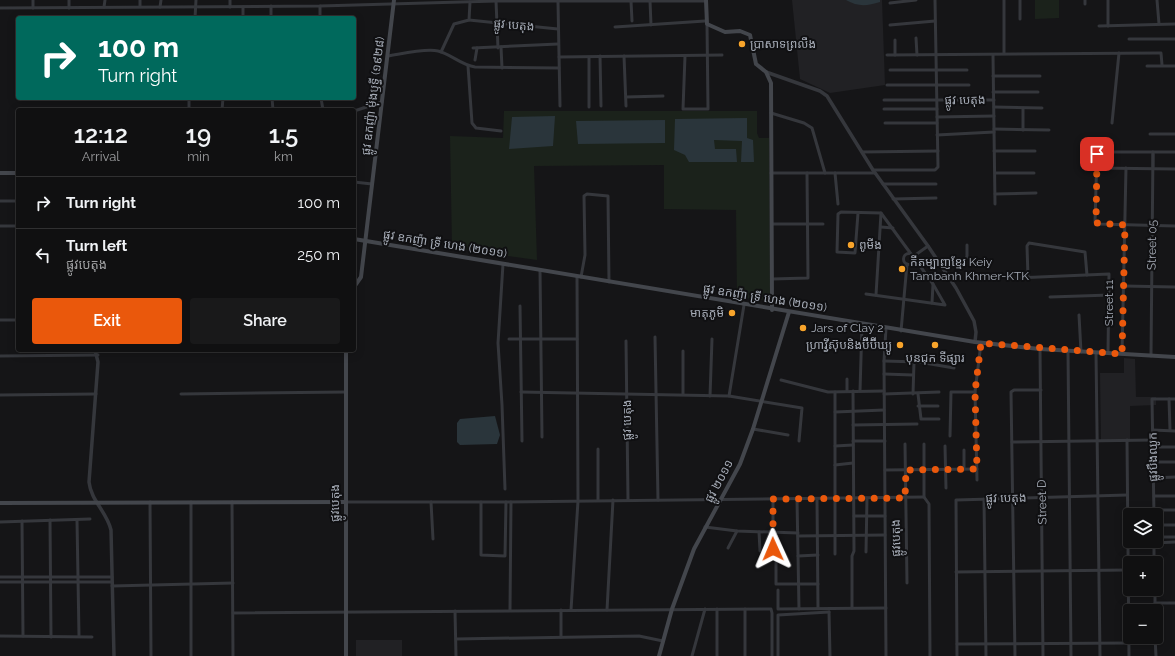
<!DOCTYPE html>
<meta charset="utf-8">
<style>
body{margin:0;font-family:Raleway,"Noto Sans Khmer",sans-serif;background:#19191a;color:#f1f3f6;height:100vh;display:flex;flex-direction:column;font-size:15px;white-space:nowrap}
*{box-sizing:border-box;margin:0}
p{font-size:13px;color:#9c9d9f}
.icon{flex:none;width:22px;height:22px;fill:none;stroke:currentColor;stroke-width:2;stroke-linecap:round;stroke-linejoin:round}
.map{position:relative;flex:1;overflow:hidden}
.details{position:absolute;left:16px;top:108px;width:340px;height:244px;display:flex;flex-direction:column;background:#101011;border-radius:4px;box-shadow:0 2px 10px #0003,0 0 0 1px #303031}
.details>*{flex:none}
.top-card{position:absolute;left:16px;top:16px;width:340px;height:84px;border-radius:4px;box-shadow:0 2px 10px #0003,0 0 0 1px #303031;background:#00695c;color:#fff;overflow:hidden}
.tools{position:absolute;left:1123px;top:508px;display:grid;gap:8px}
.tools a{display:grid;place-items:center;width:40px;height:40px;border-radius:4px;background:#101011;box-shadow:0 2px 10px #0003,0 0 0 1px #303031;font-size:20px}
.pin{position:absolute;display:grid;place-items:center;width:34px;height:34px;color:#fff;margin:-17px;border-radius:8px;box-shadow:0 2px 6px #0006}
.me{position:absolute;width:44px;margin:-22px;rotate:359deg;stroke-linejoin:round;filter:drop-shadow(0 0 3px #0008)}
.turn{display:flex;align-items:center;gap:14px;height:84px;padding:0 16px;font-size:18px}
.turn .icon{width:52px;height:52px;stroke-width:2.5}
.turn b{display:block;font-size:28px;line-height:34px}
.eta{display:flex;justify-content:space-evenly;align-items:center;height:68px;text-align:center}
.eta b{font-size:24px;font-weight:600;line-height:28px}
.button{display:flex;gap:8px;margin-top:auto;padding:8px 16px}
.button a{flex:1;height:46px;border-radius:4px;background:#ea580c;color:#fff;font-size:16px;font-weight:600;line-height:46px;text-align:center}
.button a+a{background:#19191a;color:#f1f3f6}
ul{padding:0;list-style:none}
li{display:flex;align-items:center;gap:12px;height:52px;padding:0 16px;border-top:1px solid #303031}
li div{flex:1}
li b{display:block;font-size:15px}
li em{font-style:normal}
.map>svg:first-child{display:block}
.built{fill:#212124}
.green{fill:#1b221b}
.water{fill:#2a353b}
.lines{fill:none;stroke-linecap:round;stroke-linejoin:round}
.minor{stroke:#35373c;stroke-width:3}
.tertiary{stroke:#35373c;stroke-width:3.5}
.secondary{stroke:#43464c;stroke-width:4}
.route{stroke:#ea580c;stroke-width:7;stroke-dasharray:0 12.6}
.poi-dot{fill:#f8a42b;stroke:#101012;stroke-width:1.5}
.labels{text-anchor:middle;stroke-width:4;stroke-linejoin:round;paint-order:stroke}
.street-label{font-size:12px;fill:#a6acb7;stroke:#101012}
.poi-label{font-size:12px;fill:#a6acb7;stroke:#101012;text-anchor:start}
</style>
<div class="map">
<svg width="1175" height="656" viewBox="0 0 1175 656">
<rect width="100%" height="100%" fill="#151517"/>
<!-- built -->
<g class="built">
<polygon points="792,0 882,0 885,85 830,93 800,79"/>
<polygon points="1124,358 1135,359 1136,397 1156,397 1156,405 1130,406 1130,442 1101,442 1100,373 1124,373"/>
<rect x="356" y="640" width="46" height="16"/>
</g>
<!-- green -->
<g class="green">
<polygon points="1035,0 1059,0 1059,18 1035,19"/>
<polygon points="504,111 757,111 757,133 759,138 769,138 770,301 737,297 736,210 664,209 664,165 534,166 537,260 452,248 450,136 503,138"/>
</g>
<!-- water -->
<g class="water">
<path d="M846 0H880V2C867 6 858 7 846 0Z"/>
<polygon points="555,116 553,146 509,149 512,117"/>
<polygon points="747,118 747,138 753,140 754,162 741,162 742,141 714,140 715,149 736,149 737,162 689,162 685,155 674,150 675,119"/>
<polygon points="665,120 665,143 578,144 576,121"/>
<polygon points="495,416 500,435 497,444 460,445 457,442 457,423 460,419"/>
</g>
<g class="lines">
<!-- minor -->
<g class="minor">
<polyline points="230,0 230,7"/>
<polyline points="1004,0 1004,53"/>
<polyline points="1020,0 1020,19"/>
<polyline points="1085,0 1085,4"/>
<polyline points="1157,0 1159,24"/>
<polyline points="496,1 498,48"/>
<polyline points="631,1 632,21"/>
<polyline points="650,1 651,25"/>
<polyline points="558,2 560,106"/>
<polyline points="890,3 916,0"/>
<polyline points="140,6 140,0"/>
<polyline points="271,6 271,18"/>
<polyline points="320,6 320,18"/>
<polyline points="104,7 105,0"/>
<polyline points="160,7 161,0"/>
<polyline points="243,7 243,18"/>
<polyline points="0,8 320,6 496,1 706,1"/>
<polyline points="33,8 33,0"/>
<polyline points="69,8 69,0"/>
<polyline points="195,18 196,0"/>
<polyline points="469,20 558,29"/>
<polyline points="890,25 935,21"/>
<polyline points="1099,26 1175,24"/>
<polyline points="1108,26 1108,0"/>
<polyline points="615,27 705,21"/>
<polyline points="916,38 917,55"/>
<polyline points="1129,39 1175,39"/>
<polyline points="895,40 895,55"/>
<polyline points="501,47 502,68"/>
<polyline points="473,48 558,44"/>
<polyline points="441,52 454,24 469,20 470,2"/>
<polyline points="887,55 1158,53 1161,53 1162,65"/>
<polyline points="993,55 995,204"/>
<path d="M388 56C401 54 425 48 438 51 451 54 461 65 475 67L559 68"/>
<polyline points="600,56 601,106"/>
<polyline points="624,56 626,106"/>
<polyline points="685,56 683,109 708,109 707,24"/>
<polyline points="559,57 722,55"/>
<polyline points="589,57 589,107"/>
<polyline points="475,60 477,48"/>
<polyline points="468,66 472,123 476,128 501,131"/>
<polyline points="1147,66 1175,66"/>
<polyline points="890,70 967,70"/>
<polyline points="993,76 1040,76"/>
<polyline points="887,85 969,85"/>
<polyline points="993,92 1038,92"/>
<polyline points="626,97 663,96"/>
<polyline points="215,98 224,98"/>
<polyline points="272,98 273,110"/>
<polyline points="321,98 323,110"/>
<polyline points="884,100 994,100"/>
<polyline points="994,107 1042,108"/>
<polyline points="1023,108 1023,130"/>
<polyline points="884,109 937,109"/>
<polyline points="189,110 189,98"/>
<polyline points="222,110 223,98"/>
<polyline points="354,111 382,102"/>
<polyline points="771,113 804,123 812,128 825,173"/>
<polyline points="937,117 994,116"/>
<polyline points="885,123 937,123"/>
<polyline points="1112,123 1119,53"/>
<polyline points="994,129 1049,130"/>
<polyline points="1150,134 1175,134"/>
<polyline points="937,135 994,132"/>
<polyline points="994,151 1035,151"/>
<polyline points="862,152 938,151"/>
<polyline points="1175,152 1097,152 1095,222 1098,224 1175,226"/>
<polyline points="1153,167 1153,154"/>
<polyline points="1096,168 1175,169"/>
<polyline points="873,170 935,170 938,167 935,0"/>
<polyline points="771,173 875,173"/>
<polyline points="835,173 838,204"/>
<polyline points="995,173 1034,173"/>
<polyline points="354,182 372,184"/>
<polyline points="883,184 936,184"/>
<polyline points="995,194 1036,193"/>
<polyline points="893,199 936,198"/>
<polyline points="0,201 18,201"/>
<polyline points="858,213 855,253 837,252 838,214 841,212 881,213 911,254"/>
<polyline points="772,224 823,224"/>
<polyline points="0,226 18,226"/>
<polyline points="881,227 893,228"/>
<circle cx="909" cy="259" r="5.5"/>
<polyline points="914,256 928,246"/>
<polyline points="503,264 498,343 502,405 505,489"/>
<polyline points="943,269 964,260 967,257 967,245"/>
<polyline points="540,270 542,437"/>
<polyline points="581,277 585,255 584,196 587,194 608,196 609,282"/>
<polyline points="1028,277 1027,246 1029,243 1085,252 1087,275"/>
<polyline points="1016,278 1109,274 1108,353"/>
<polyline points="772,279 808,278 807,173"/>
<polyline points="1124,286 1175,287"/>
<polyline points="866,294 945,305 933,284 915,259"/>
<polyline points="876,295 881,213"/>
<polyline points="1050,297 1110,295"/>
<polyline points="932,303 933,284"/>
<polyline points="520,306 522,441"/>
<polyline points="1079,315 1081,352"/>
<polyline points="0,320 18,320"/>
<polyline points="901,331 907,264"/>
<polyline points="655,337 658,500"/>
<polyline points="509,339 577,339"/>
<polyline points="626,341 628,500"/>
<polyline points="1040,349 1043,656"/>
<polyline points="683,351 683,394"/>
<polyline points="1068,351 1071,656"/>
<polyline points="1096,353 1100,656"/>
<polyline points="1122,354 1126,168"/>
<polyline points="0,356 98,355"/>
<polyline points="1151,356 1153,152"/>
<polyline points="884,361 919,362 954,368"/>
<polyline points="884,374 913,375"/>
<polyline points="781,380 828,392 884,391"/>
<polyline points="847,391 847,379"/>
<polyline points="860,391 862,324"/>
<polyline points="521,392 729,396 802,408 799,441"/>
<polyline points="835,392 835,554"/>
<polyline points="181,394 346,392"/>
<polyline points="884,394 939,392"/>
<polyline points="913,394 914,362"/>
<polyline points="918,394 921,419 939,419"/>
<polyline points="0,395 96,394"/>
<polyline points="710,396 712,339"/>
<polyline points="729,396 744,305"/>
<polyline points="1169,399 1170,430"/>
<polyline points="918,406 938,406"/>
<polyline points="835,412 884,410"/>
<polyline points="853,425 917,424"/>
<polyline points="753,429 788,435"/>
<polyline points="1153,430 1175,431"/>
<polyline points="950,436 951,392 975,392"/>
<polyline points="1127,440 1129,656"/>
<polyline points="853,441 885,441"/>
<polyline points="1012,442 1153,440"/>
<polyline points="905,444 907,583"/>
<polyline points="924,444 924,497 929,504 930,656"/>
<polyline points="835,446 853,445"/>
<polyline points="945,446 946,488"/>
<polyline points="1153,447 1175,447"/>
<polyline points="598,449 598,500"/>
<polyline points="964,450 964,469"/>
<polyline points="1153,462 1175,462"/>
<polyline points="835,465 853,463"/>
<polyline points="885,470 977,469"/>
<polyline points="1153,478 1175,477"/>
<polyline points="977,480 975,392 981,343"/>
<polyline points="1154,496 1175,496"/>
<polyline points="773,499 773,549 776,556 776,584 818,584"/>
<polyline points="797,499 799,609"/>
<polyline points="817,499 818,608"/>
<polyline points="984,499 986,656"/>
<polyline points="150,502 151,656"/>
<polyline points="191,502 191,656"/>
<polyline points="232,502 233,656"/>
<polyline points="345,502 506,502 924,497"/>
<polyline points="431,502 433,539"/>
<polyline points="481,502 481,555 505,556 506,502"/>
<polyline points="1154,510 1175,510"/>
<polyline points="1154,515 1152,399 1175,399"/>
<polyline points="854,516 885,516"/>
<polyline points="50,520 51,637"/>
<polyline points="77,520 79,636"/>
<polyline points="22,521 23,636"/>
<polyline points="0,522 90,519"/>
<polyline points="1156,525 1175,525"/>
<polyline points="705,527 737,531 798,533"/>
<polyline points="759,532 760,551"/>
<polyline points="798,536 885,535"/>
<polyline points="1156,537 1175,537"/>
<polyline points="1154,541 1154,563"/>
<polyline points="1154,543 1175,542"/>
<polyline points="728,548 737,531"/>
<polyline points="866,552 867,498"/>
<polyline points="798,556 818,555"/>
<polyline points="956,572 1128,570"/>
<polyline points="0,577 112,577"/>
<polyline points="0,582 112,582"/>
<polyline points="112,586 233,583"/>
<polyline points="1155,589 1155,611"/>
<polyline points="778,590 778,609 886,608"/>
<polyline points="1155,603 1175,603"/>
<polyline points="852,608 852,556 854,551 853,391"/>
<polyline points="745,609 745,656"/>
<polyline points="510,610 511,502"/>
<polyline points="561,610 561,637"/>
<polyline points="571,610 578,501 577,276"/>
<polyline points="607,610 613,500"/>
<polyline points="455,611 456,656"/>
<polyline points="829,612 830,656"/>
<polyline points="233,613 767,609 771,609 772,613 772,656"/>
<polyline points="0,636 92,637"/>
<polyline points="1155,637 1156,656"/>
<polyline points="456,639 639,636 663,641"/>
<polyline points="957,644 1129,643"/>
<polyline points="692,656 705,609"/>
<polyline points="717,656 717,609"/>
<polyline points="778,656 778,615 829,612"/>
<polyline points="886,656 884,361 886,328"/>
<polyline points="957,656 956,500 1127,495"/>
<polyline points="1015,656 1011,392 1014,390 1041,390"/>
</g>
<!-- tertiary -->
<g class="tertiary">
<polyline points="766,72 820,91 827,96 873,170 928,246 956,288 974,321 976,332 975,342"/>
<path d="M95 350 98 362 89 482C91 501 107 512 111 530L114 656"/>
</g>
<!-- secondary -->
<g class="secondary">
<polyline points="706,0 707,24 725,32 740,31 750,35 756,64 766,72 771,83 772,310"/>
<polyline points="0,173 18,173"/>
<polyline points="354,239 975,342 1040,349 1175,357"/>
<polyline points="354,287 361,277 394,0"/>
<polyline points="346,350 346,656"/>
<polyline points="0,503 345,502"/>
<polyline points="659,656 672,609 694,549 740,464 753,429 789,312"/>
</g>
</g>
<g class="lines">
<!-- route -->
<polyline class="route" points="773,549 773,499 905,498 906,470 977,469 975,392 981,343 1122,354 1125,225 1096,223 1097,154"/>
</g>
<!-- markers -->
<g class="poi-dot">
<circle cx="742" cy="44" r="4"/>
<circle cx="851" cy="245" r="4"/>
<circle cx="902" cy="269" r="4"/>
<circle cx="732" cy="313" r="4"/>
<circle cx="803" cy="328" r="4"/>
<circle cx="900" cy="345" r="4"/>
<circle cx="935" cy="345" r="4"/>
</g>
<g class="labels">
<!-- street labels -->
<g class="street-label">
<text transform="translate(514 25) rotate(5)" y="4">ផ្លូវ បេតុង</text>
<text transform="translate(373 96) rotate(-83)" y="4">ផ្លូវ ឧកញ៉ា ម៉ុងឫទ្ធី (១៩២៨)</text>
<text transform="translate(965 100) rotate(-1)" y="4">ផ្លូវ បេតុង</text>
<text transform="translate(445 244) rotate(9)" y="4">ផ្លូវ ឧកញ៉ា ទ្រី ហេង (២០១១)</text>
<text transform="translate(1152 245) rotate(-89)" y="4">Street 05</text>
<text transform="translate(765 298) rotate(9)" y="4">ផ្លូវ ឧកញ៉ា ទ្រី ហេង (២០១១)</text>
<text transform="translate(1109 303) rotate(-90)" y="4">Street 11</text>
<text transform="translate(627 420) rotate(-90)" y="4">ផ្លូវ បេតុង</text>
<text transform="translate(1153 457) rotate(-91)" y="4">ផ្លូវបឹងឈូក</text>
<text transform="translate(719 481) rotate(-62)" y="4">ផ្លូវ ២០១១</text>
<text transform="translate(1006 498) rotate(-1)" y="4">ផ្លូវ បេតុង</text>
<text transform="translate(1042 502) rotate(-91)" y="4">Street D</text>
<text transform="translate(335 503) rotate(-90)" y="4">ផ្លូវបេតុង</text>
<text transform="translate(896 538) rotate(-91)" y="4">ផ្លូវបេតុង</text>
</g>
<!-- poi labels -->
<g class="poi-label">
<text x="750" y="48">ប្រាសាទព្រលឹង</text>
<text x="859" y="249">ពូមីង</text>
<text x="910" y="266">កីតម្បាញខ្មែរ Keiy<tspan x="910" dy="14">Tambanh Khmer-KTK</tspan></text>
<text x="724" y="317" text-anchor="end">មាតុភូមិ</text>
<text x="811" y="332">Jars of Clay 2</text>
<text x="892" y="349" text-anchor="end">ហ្រាវ្វីស៊ុបនិងប៊ីប៊ីឃ្យូ</text>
<text x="935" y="362" text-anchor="middle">បុនជុក ទីផ្សារ</text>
</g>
</g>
</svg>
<div class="tools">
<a><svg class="icon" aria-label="layers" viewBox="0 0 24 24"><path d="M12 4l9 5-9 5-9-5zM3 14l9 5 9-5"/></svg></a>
<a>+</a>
<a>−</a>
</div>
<div class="pin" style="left:1097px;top:154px;background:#d93025"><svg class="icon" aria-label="arrive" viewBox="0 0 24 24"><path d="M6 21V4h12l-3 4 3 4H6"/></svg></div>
<svg class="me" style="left:773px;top:549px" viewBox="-20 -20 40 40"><path d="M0-17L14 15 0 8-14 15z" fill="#ea580c" stroke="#fff" stroke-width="4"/></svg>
<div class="top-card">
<div class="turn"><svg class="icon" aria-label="right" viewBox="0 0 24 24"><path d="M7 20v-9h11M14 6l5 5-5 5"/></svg><div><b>100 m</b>Turn right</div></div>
</div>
<section class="details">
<div class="eta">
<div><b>12:12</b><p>Arrival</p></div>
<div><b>19</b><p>min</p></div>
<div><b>1.5</b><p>km</p></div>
</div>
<ul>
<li><svg class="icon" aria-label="right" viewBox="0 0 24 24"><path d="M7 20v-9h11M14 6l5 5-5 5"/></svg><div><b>Turn right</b></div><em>100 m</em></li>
<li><svg class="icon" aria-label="left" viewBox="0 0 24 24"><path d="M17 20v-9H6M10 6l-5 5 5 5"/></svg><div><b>Turn left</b><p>ផ្លូវបេតុង</p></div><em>250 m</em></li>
</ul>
<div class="button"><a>Exit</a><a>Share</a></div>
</section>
</div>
